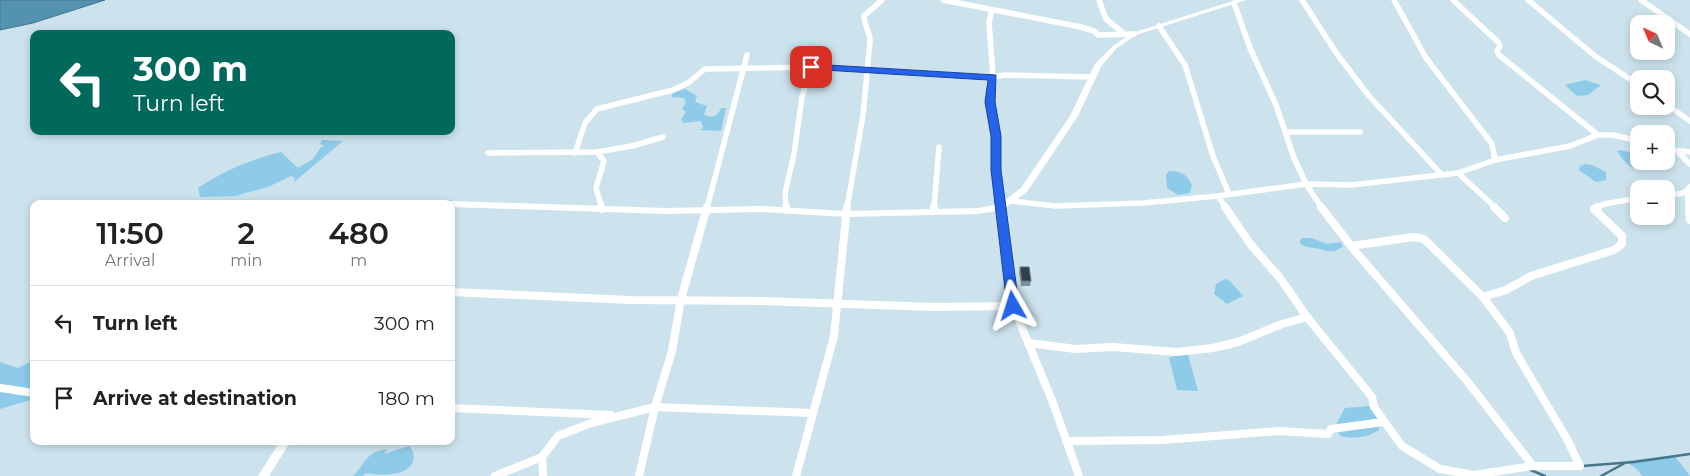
<!DOCTYPE html>
<meta charset="utf-8">
<style>
body{margin:0;font-family:Montserrat,sans-serif;background:#f2f2f2;color:#222;height:100vh;display:flex;flex-direction:column;font-size:19px;white-space:nowrap}
*{box-sizing:border-box;margin:0}
p{font-size:16px;color:#767676}
.icon{flex:none;width:28px;height:28px;fill:none;stroke:currentColor;stroke-width:2;stroke-linecap:round;stroke-linejoin:round}
.map{position:relative;flex:1;overflow:hidden}
.panel{position:absolute;left:30px;top:200px;width:425px;height:245px;display:flex;flex-direction:column;background:#fff;border-radius:10px;box-shadow:0 2px 8px #0003}
.panel>*{flex:none}
.top-card{position:absolute;left:30px;top:30px;width:425px;height:105px;border-radius:10px;box-shadow:0 2px 8px #0003;background:#00695c;color:#fff;overflow:hidden}
.needle{width:32px;rotate:316deg}
.tools{position:absolute;left:1630px;top:15px;display:grid;gap:10px}
.tools a{display:grid;place-items:center;width:45px;height:45px;border-radius:10px;background:#fff;box-shadow:0 2px 8px #0003;font-size:25px}
.pin{position:absolute;display:grid;place-items:center;width:42px;height:42px;color:#fff;margin:-21px;border-radius:10px;box-shadow:0 2px 8px #0006}
.me{position:absolute;width:55px;margin:-28px;rotate:354deg;stroke-linejoin:round;filter:drop-shadow(0 0 4px #0008)}
.turn{display:flex;align-items:center;gap:18px;height:105px;padding:0 20px;font-size:22px}
.turn .icon{width:65px;height:65px;stroke-width:2.5}
.turn b{display:block;font-size:35px;line-height:42px}
.eta{display:flex;justify-content:space-evenly;align-items:center;height:85px;text-align:center}
.eta b{font-size:30px;font-weight:600;line-height:35px}
ul{padding:0;list-style:none}
li{display:flex;align-items:center;gap:15px;height:75px;padding:0 20px;border-top:1px solid #e0e0e0}
li div{flex:1}
li b{display:block;font-size:19px}
li em{font-style:normal}
.map>svg:first-child{display:block}
.green{fill:#8dcbe8}
.water{fill:#5393b0;stroke:#47768c}
.lines{fill:none;stroke-linecap:round;stroke-linejoin:round}
.stream{stroke:#47768c;stroke-width:2.5}
.minor-far1{stroke:#fff;stroke-width:5.5}
.minor{stroke:#fff;stroke-width:8}
.tertiary{fill:#fff;fill-rule:evenodd}
.wall{fill:#7d929c}
.building{fill:#2e414b;stroke:#5d727c}
.route{fill:#2563eb;stroke:#184099}
</style>
<div class="map">
<svg width="1690" height="476" viewBox="0 0 1690 476">
<rect width="100%" height="100%" fill="#cce3ee"/>
<!-- green -->
<g class="green">
<polygon points="1585,80 1601,85 1588,95 1577,96 1565,85"/>
<path d="M685 89 697 96 695 102 707 106 704 115C713 118 717 117 721 108H726L721 131 699 130 703 128 701 121 684 123 681 120 686 112 682 109 686 102 684 98 671 97 673 93Z"/>
<path d="M322 140 343 141 294 182 295 178 291 176 268 187 235 196 200 197 198 188C226 170 249 160 281 152L298 168 313 159 321 147 325 146 320 144Z"/>
<path d="M1620 150 1639 155V161H1645L1650 170C1633 170 1627 167 1617 151Z"/>
<polygon points="1585,164 1592,165 1606,172 1606,180 1596,182 1579,170 1580,166"/>
<path d="M1169 171C1182 171 1187 175 1192 185L1190 193 1178 195 1167 188 1166 175Z"/>
<path d="M1301 238H1311L1328 244 1341 242 1343 246C1335 253 1330 252 1320 249 1312 247 1307 249 1300 243Z"/>
<polygon points="1225,279 1230,281 1243,296 1227,304 1214,294 1216,284"/>
<polygon points="1187,351 1198,391 1177,390 1169,358"/>
<polygon points="34,360 34,399 0,409 0,362 18,368"/>
<path d="M1369 406 1381 414 1379 430C1366 438 1356 439 1341 436L1334 428 1345 408Z"/>
<path d="M409 446C414 451 415 457 412 464 404 476 382 476 366 473L363 476H353C367 462 365 452 388 449L384 454Z"/>
<polygon points="1674,455 1690,476 1642,476 1638,470 1625,461"/>
</g>
<!-- water -->
<polygon class="water" points="0,0 105,0 33,23 0,30"/>
<g class="lines">
<!-- stream -->
<g class="stream">
<polyline points="1582,466 1634,462 1690,454"/>
<polyline points="1528,469 1545,476"/>
<polyline points="1601,476 1625,463"/>
</g>
<!-- minor-far1 -->
<g class="minor-far1">
<polyline points="943,0 1081,27 1094,31 1098,35 1134,34"/>
<polyline points="1099,0 1106,19 1122,32"/>
<polyline points="1302,0 1337,54 1369,96 1442,175"/>
<polyline points="1394,0 1426,58 1492,144 1495,160"/>
<polyline points="1453,0 1499,43 1500,46 1497,51 1499,55 1598,135"/>
<polyline points="1528,0 1595,56 1639,85"/>
<polyline points="1641,0 1690,34"/>
<polyline points="1234,3 1250,48 1276,105 1294,158 1306,184 1322,208"/>
<polyline points="992,10 989,22 993,77 990,101 996,136 996,170 1001,208"/>
<polyline points="1159,26 1185,65 1213,156 1229,194"/>
<polyline points="1666,104 1690,121"/>
<polyline points="1286,132 1360,132"/>
<polyline points="1666,149 1690,152"/>
<polyline points="1677,151 1690,164"/>
<polyline points="597,152 604,161 596,188 602,208"/>
<polyline points="488,153 597,152 632,146 663,137"/>
<polyline points="575,153 585,123 597,109 673,90 688,83 705,69 811,67 993,77 1005,75 1092,77"/>
<polyline points="1458,173 1496,208"/>
<polyline points="1666,194 1680,194 1687,191"/>
<polyline points="1218,196 1226,208"/>
<polyline points="1012,201 1055,206 1143,203 1218,196 1306,184 1351,185 1458,173 1495,160 1570,146 1598,135 1613,135 1639,141"/>
<polyline points="707,208 747,55"/>
<polyline points="786,208 785,193 794,154 802,97 811,67"/>
<path d="M847 208 863 115 870 41C870 31 864 26 864 16L882 0"/>
<polyline points="934,208 939,147"/>
<polyline points="1596,208 1604,204 1639,198"/>
<polyline points="1689,208 1687,191 1690,187"/>
</g>
<!-- minor -->
<g class="minor">
<polyline points="601,207 602,209"/>
<polyline points="786,207 786,210"/>
<polyline points="1001,207 1013,306 1053,403 1079,476"/>
<polyline points="1225,207 1251,245 1280,278 1307,317 1372,397 1374,407 1402,446 1440,469 1474,475 1533,466 1580,466 1567,439 1516,353 1510,333 1483,297 1424,239 1413,237 1351,246"/>
<polyline points="1321,207 1355,251 1467,381 1533,466"/>
<polyline points="1494,207 1505,218"/>
<polyline points="1689,207 1690,220"/>
<polyline points="934,211 934,207"/>
<polyline points="451,292 631,300 762,301 934,307 1013,306"/>
<polyline points="1483,297 1506,290 1531,276 1614,250 1622,244 1622,236 1594,209 1598,207"/>
<polyline points="1028,343 1076,349 1113,347 1177,352 1213,348 1238,342 1282,324 1307,317"/>
<polyline points="0,388 34,393"/>
<polyline points="451,408 611,415"/>
<polyline points="1066,441 1163,440 1279,431 1328,434 1331,429 1383,422"/>
<polyline points="495,476 542,457"/>
<polyline points="543,476 542,457 558,436 591,423 655,407 812,413"/>
<polyline points="639,476 655,407 672,351 681,299 707,207"/>
<polyline points="796,476 834,336 847,207"/>
</g>
<!-- tertiary -->
<g class="tertiary">
<polygon points="1236,0 1246,0 1136,35 1117,48 1102,65 1078,116 1027,192 1002,210 978,214 846,217 760,212 666,214 451,207 451,204 447,204 451,201 666,208 760,206 846,211 978,208 1000,204 1021,188 1070,116 1095,64 1113,46 1132,33"/>
<polygon points="280,441 291,441 269,476 258,476"/>
</g>
</g>
<!-- wall -->
<polygon class="wall" points="1020,267 1031,281 1030,286 1021,286 1019,272"/>
<!-- building -->
<polygon class="building" points="1020,267 1029,267 1031,281 1022,281"/>
<!-- route -->
<polygon class="route" points="811,64 996,75 995,102 1001,136 1001,170 1019,306 1017,310 1008,310 1007,306 991,170 991,136 985,102 988,80 807,69 807,65"/>
</svg>
<div class="tools">
<a><svg class="needle" viewBox="-14 -14 28 28"><path d="M0-13l5 13h-10z" fill="#e53935"/><path d="M0 13l5-13h-10z" fill="#767676"/></svg></a>
<a><svg class="icon" aria-label="search" viewBox="0 0 24 24"><circle cx="10" cy="10" r="6"/><path d="M15 15l6 6"/></svg></a>
<a>+</a>
<a>−</a>
</div>
<div class="pin" style="left:811px;top:67px;background:#d93025"><svg class="icon" aria-label="arrive" viewBox="0 0 24 24"><path d="M6 21V4h12l-3 4 3 4H6"/></svg></div>
<svg class="me" style="left:1013px;top:306px" viewBox="-20 -20 40 40"><path d="M0-17L14 15 0 8-14 15z" fill="#2563eb" stroke="#fff" stroke-width="4"/></svg>
<div class="top-card">
<div class="turn"><svg class="icon" aria-label="left" viewBox="0 0 24 24"><path d="M17 20v-9H6M10 6l-5 5 5 5"/></svg><div><b>300 m</b>Turn left</div></div>
</div>
<section class="panel">
<div class="eta">
<div><b>11:50</b><p>Arrival</p></div>
<div><b>2</b><p>min</p></div>
<div><b>480</b><p>m</p></div>
</div>
<ul>
<li><svg class="icon" aria-label="left" viewBox="0 0 24 24"><path d="M17 20v-9H6M10 6l-5 5 5 5"/></svg><div><b>Turn left</b></div><em>300 m</em></li>
<li><svg class="icon" aria-label="arrive" viewBox="0 0 24 24"><path d="M6 21V4h12l-3 4 3 4H6"/></svg><div><b>Arrive at destination</b></div><em>180 m</em></li>
</ul>
</section>
</div>
